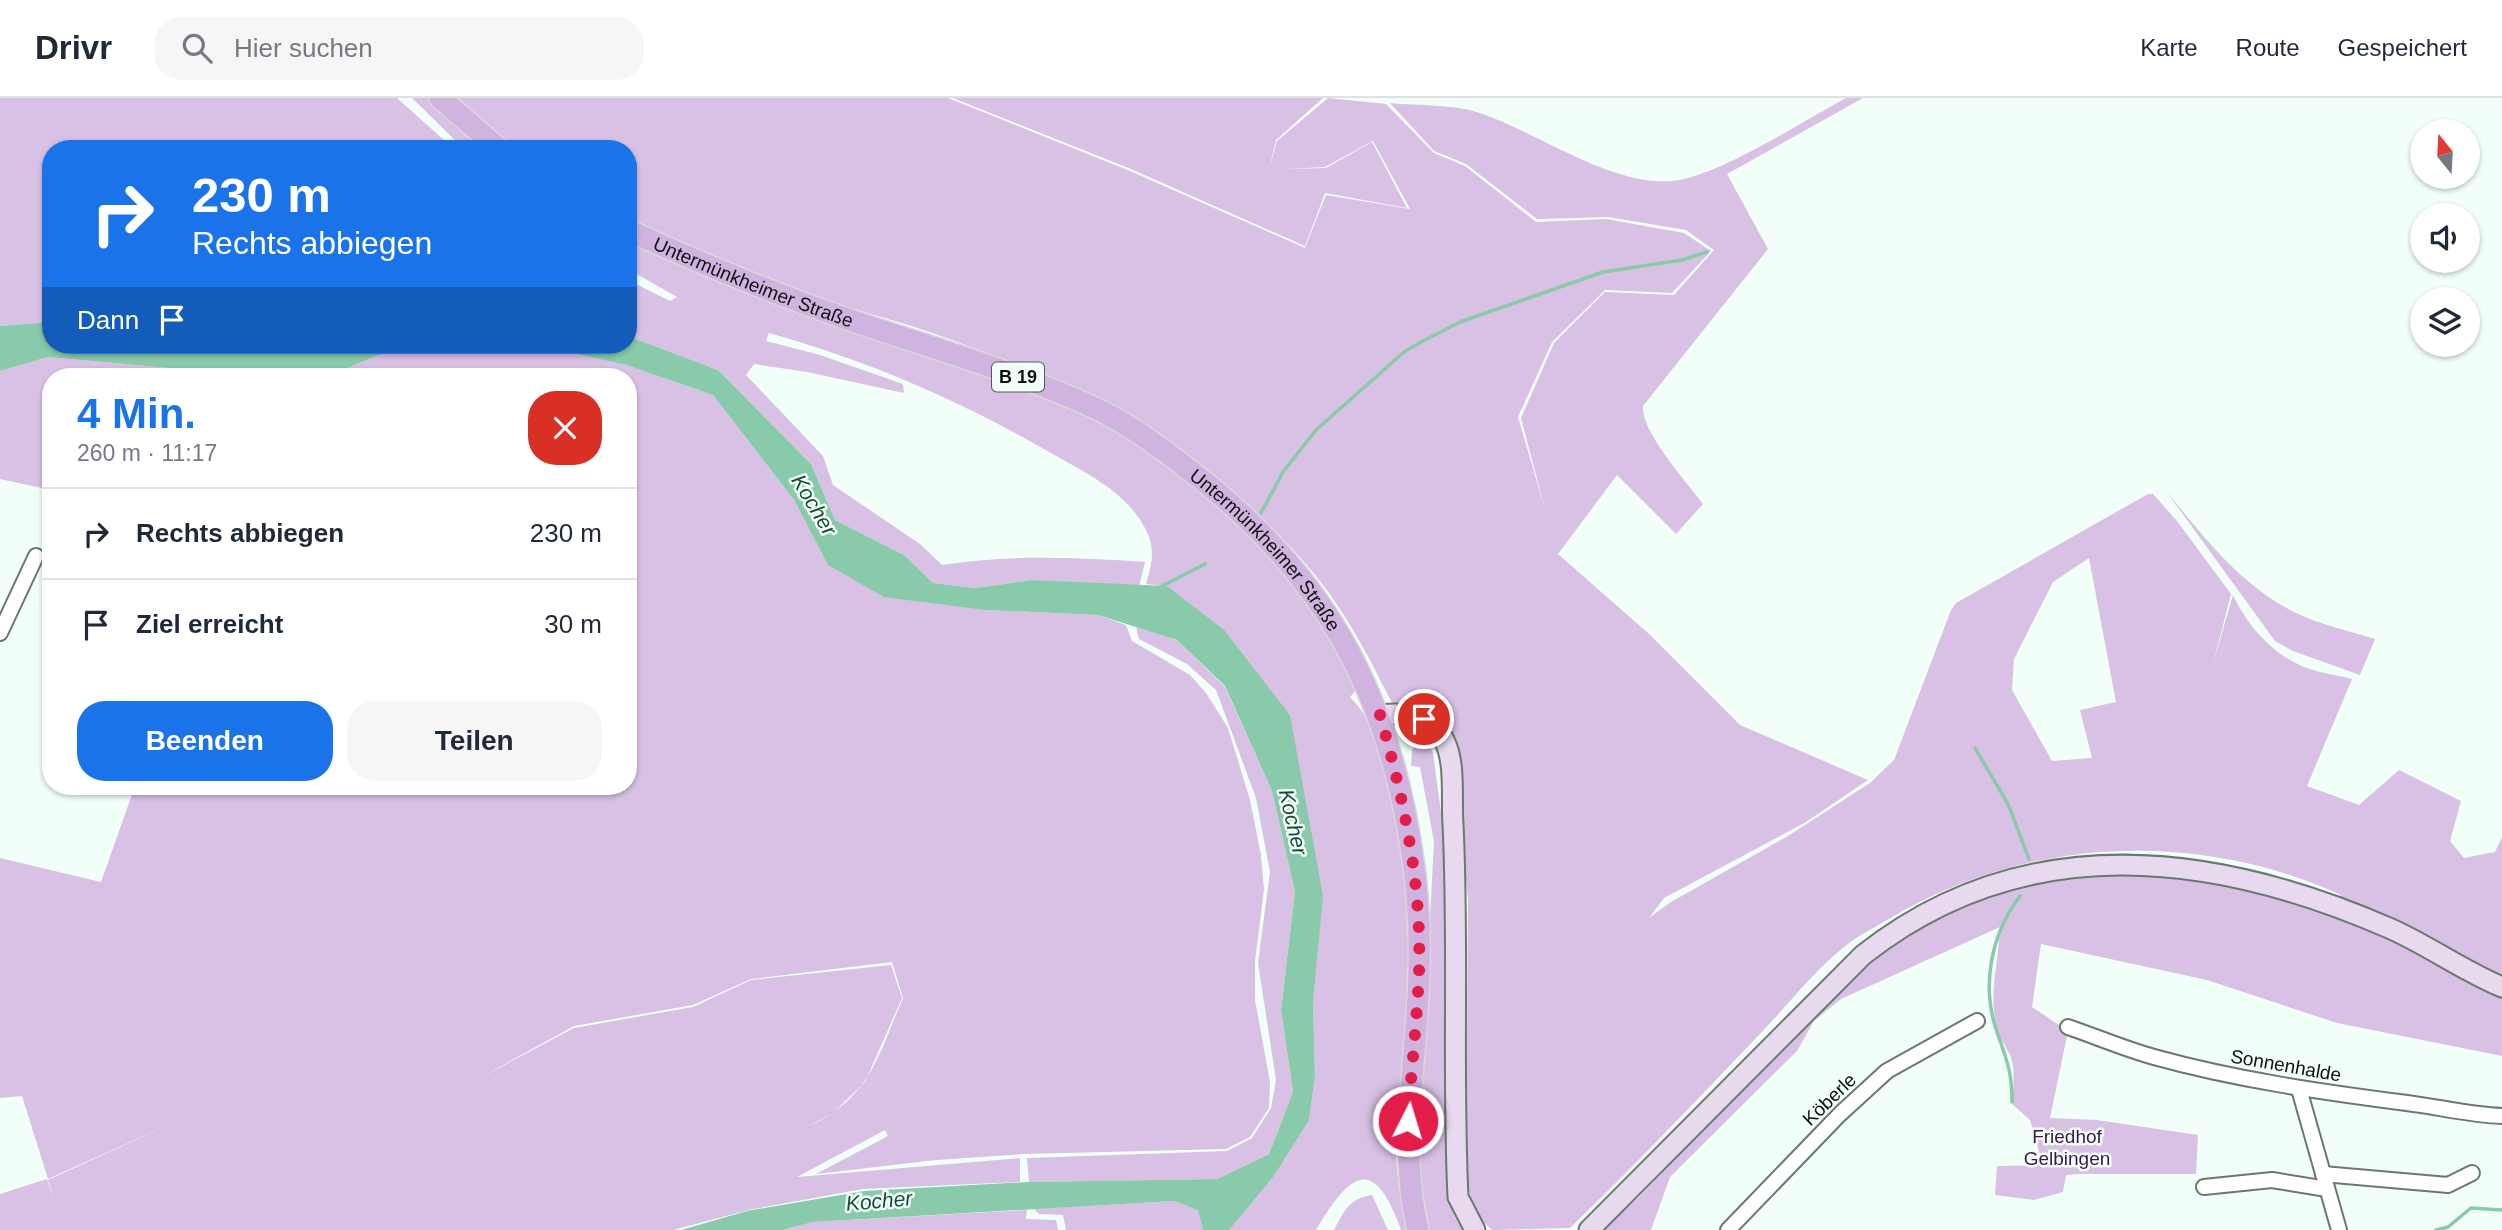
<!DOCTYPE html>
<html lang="de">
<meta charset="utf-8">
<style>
body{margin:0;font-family:Arial,sans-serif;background:#f6f6f7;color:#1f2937;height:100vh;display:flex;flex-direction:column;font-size:26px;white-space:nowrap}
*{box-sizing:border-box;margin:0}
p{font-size:23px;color:#747a83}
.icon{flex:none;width:38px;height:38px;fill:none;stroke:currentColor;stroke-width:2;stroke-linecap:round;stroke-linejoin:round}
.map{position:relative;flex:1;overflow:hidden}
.drawer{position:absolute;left:42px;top:270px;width:595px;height:427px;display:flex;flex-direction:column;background:#fff;border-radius:28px;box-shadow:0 2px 5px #0004}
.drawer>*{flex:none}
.banner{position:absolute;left:42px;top:42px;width:595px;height:214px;border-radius:28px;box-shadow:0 2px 5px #0004;background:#1a73e8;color:#fff;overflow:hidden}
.needle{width:46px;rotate:342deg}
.buttons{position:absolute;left:2410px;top:21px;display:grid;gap:14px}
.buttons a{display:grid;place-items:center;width:70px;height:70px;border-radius:50%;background:#fff;box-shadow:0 2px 5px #0004;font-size:35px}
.pin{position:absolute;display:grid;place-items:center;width:60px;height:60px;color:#fff;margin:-30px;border:4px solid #fff;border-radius:50%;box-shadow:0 2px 7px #0007}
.me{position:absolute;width:77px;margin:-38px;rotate:5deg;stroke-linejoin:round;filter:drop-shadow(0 0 5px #0008)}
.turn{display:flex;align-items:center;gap:24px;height:147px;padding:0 35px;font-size:32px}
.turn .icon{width:91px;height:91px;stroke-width:2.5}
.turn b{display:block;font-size:49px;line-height:60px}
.then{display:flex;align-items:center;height:66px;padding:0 35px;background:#0003;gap:14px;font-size:26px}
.round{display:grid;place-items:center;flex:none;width:74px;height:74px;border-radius:28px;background:#f6f6f7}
.overview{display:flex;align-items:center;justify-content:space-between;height:119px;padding:0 35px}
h1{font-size:42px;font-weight:700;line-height:52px;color:#1a73e8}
.cta{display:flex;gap:14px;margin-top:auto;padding:14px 35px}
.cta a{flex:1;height:80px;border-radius:28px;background:#1a73e8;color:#fff;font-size:28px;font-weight:700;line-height:80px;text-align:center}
.cta a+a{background:#f6f6f7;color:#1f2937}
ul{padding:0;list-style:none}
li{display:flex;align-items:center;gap:21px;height:91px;padding:0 35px;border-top:2px solid #e0e1e3}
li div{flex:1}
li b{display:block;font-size:26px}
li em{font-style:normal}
header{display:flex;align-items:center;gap:42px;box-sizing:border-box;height:98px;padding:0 35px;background:#fff;border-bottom:2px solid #e0e1e3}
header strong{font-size:33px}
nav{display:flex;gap:38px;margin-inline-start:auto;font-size:24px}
.search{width:490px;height:63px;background:#f6f6f7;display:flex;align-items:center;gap:18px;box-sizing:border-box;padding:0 24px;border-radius:28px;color:#747a83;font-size:26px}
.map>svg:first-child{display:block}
.green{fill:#d8c1e4;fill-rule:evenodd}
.water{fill:#88caa9}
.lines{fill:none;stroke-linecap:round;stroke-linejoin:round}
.stream{stroke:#88caa9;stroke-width:3.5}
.street-casing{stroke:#6a7870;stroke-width:18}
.secondary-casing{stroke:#6a7870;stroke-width:23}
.primary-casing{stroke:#d8d9d9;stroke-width:24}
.street{stroke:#fff;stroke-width:14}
.secondary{stroke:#e8d9ef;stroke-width:19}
.primary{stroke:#d1b3e0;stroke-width:21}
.route{stroke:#e11d48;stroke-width:12;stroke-dasharray:0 21.6}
.labels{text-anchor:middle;stroke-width:5;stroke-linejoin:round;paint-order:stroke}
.shield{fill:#f2fff8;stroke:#515955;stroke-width:2}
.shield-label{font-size:18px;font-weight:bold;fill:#0c120f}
.street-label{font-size:19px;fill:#0c120f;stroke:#f2fff8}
.park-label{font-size:19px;fill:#401453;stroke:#f2fff8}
.water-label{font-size:21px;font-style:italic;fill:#174b35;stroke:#f2fff8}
</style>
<header>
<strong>Drivr</strong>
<div class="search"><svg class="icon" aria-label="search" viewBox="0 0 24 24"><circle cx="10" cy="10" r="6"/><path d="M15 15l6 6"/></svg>Hier suchen</div>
<nav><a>Karte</a><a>Route</a><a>Gespeichert</a></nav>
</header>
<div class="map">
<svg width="2502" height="1132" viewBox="0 0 2502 1132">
<rect width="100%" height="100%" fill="#f2fff8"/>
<!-- green -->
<g class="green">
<polygon points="0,0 397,0 454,51 51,51 51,224 0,228"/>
<polygon points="412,0 430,0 489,51 464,51"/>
<path d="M458 0H948L1130 73 1305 150 1326 97 1410 111 1373 43 1325 69 1286 71 1326 70 1372 44 1407 110 1325 95 1305 148 1131 71 953 0H1323L1276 42 1269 72 1277 43 1328 0 1386 6 1434 55 1465 68 1536 124 1606 121 1684 135 1711 153 1672 195 1605 192 1552 244 1518 319 1546 415 1521 320 1554 245 1605 194 1674 197 1714 152 1686 132 1608 119 1537 121 1466 66 1434 53 1390 5C1418 8 1453 6 1480 15 1540 35 1622 96 1684 81 1732 70 1801 24 1846 0H1863L1727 76 1768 151 1643 308C1641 334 1686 383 1703 406L1676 436 1617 377 1558 456 1648 535 1740 627 1868 682 1806 724 1664 800 1649 820 1671 804 1788 738 1870 685 1894 662 1951 512 1956 505 2148 396H2153L2177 423 2231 496 2213 566 2233 497C2247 527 2272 556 2304 569 2319 575 2337 577 2352 581L2307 688 2359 707 2399 672 2461 703 2450 743 2464 760 2495 754 2502 739V958L2337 925 2207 882 2041 846 2032 909 2068 933 2050 1020 2097 1022 2198 1037 2196 1076H2078L2066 1077 2063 1094 2034 1102 1995 1097 1997 1068 2043 1067 2030 1022 2012 1006C2013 990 2016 971 2010 957 2003 942 1998 940 1995 922 1990 890 1999 860 2000 829L1841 901 1814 923 1797 953 1670 1079 1651 1132H1602L1639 1099 1859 870 1948 810 2030 784 2101 775H2183L2332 813 2341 797C2197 731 2025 739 1889 821 1874 830 1857 838 1844 849 1813 874 1787 908 1759 937 1697 1002 1635 1067 1570 1130L1492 1132 1477 1118 1466 1084 1468 802 1452 634 1432 618 1393 607C1370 561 1345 512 1311 472 1210 353 1081 287 935 236 891 220 844 210 799 194 741 174 684 148 628 122V51H517ZM2089 460 2116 604 2080 612 2092 660 2052 663 2012 592 2014 561 2053 484Z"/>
<path d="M628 142 1081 314 1172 367 1248 434 1301 496 1333 542 1357 591 1350 599C1373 623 1377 642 1386 674 1425 805 1404 926 1396 1059L1399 1090 1410 1132H1401C1374 1057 1351 1073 1316 1132H1229L1274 1078 1309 1021 1315 978 1313 902 1290 617 1167 488 1146 486C1152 466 1156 450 1145 430 1124 392 1087 376 1051 355 961 303 869 263 769 235L766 243 820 257 903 286 904 295 807 274 754 266 746 277 823 358 833 387 920 446 942 467C1008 456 1078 460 1145 464L1139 488 1032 482 976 490 933 485 904 457 835 422 811 366 718 272 628 238V182L670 203 677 199 628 171Z"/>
<path d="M403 247H534L626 267 713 297 794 402 828 467 985 512 1098 517 1126 527 1132 543 1190 577 1206 595 1228 630 1250 702 1261 757 1264 792 1255 863V902L1270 984 1269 1010 1250 1039 1226 1051 1024 1056 936 1062 816 1076 888 1038 885 1032 797 1079 1020 1060V1084L863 1091 749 1112 673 1132H0V1096L47 1081 55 1105 48 1082 179 1022 48 1081 22 998 0 1000V760L101 784 135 688H628V278H328ZM892 864 903 900C878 958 870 1000 809 1028L834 1014 865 984 902 900 891 867 751 882 693 909 574 930 476 982 574 928 693 907 751 881Z"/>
<polygon points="48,259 257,278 51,278 51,392 0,381 0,273"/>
<path d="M2166 393C2205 440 2238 485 2294 514 2318 526 2349 533 2375 541L2360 577 2293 553 2275 543Z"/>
<polygon points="1136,529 1177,542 1225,589 1272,693 1295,794 1281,912 1293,994 1269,1056 1217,1081 1029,1084 1027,1060 1227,1053 1252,1040 1271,1010 1276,982 1258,865 1270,774 1256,700 1216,592 1187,566 1139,541"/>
<path d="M1417 644 1430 649 1433 655 1448 767 1450 1041C1446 1073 1442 1105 1463 1132H1430L1417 1065 1434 744 1420 669 1411 668 1412 652Z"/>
<path d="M1372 1097 1388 1132H1334C1344 1113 1350 1100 1372 1097Z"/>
<polygon points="1174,1103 1199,1112 1203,1132 1066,1132 1063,1117 1039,1116 1034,1111"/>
<polygon points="1027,1112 1026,1121 1056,1122 1058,1132 784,1132 813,1124"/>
</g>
<!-- water -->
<g class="water">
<polygon points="51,224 51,247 403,247 328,278 257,278 48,259 0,273 0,228"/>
<polygon points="628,238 718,272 811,366 835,422 904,457 933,485 976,490 1032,482 1167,488 1224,532 1290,617 1323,798 1313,902 1315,978 1309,1022 1274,1078 1229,1132 1203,1132 1198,1112 1174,1103 813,1124 783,1132 681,1132 747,1113 864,1093 1029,1084 1217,1081 1269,1056 1293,994 1281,912 1295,794 1272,693 1225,588 1177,542 1098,517 985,512 884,499 828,467 794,402 713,297 626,267 534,247 628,247"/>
</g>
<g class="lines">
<!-- stream -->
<g class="stream">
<polyline points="1261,415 1283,374 1316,332 1404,254 1423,243 1460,224 1603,174 1682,162 1707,154"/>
<polyline points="1160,489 1205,466"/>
<polyline points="1975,650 2008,706 2029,761"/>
<path d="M2012 1004C2012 971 2006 961 1996 931 1981 885 1992 835 2020 798"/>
<polyline points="2436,1132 2448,1129 2471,1110 2502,1112"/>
</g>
<!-- street casing -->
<g class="street-casing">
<g id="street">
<polyline points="0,535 36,458"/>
<path d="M2068 929C2097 939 2125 951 2154 959 2237 982 2322 994 2407 1005 2439 1009 2470 1017 2502 1018"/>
<polyline points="2299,991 2339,1132"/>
<polyline points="2323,1076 2448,1087 2472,1075"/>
<polyline points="2204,1089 2272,1082 2327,1091"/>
<polyline points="1728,1132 1840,1016 1887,973 1977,923"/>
</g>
</g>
<!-- secondary casing -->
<g class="secondary-casing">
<g id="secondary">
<path d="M1380 617C1406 614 1431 616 1444 642 1456 664 1451 701 1453 726 1459 850 1452 975 1458 1099L1475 1132"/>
<path d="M1589 1132 1863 857C2024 730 2212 753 2389 830 2428 847 2463 873 2502 889"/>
</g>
</g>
<!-- primary casing -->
<g class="primary-casing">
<g id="primary">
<polyline points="440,0 499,51"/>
<path id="s1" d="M628 132C699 165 770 194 844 220 928 249 1016 273 1097 311 1129 326 1160 349 1188 371 1321 472 1388 591 1412 755 1418 793 1420 833 1419 871 1418 960 1397 1045 1418 1132"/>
</g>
</g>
<!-- street -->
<use href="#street" class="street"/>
<!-- secondary -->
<use href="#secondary" class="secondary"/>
<!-- primary -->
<use href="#primary" class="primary"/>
</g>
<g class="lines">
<!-- route -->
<path class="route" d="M1408 1023C1411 974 1417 924 1419 874 1422 787 1404 701 1380 617L1398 615 1424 621"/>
</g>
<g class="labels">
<!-- shield labels -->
<rect class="shield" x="992" y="264.5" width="52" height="29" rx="5"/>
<g class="shield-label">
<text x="1018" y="285">B 19</text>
</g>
<!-- street labels -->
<g class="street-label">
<text dy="7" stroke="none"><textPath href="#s1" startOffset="136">Untermünkheimer Straße</textPath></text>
<text dy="7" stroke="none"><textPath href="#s1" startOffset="724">Untermünkheimer Straße</textPath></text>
<text transform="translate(2286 967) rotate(10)" y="7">Sonnenhalde</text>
<text transform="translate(1829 1001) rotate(-44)" y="7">Köberle</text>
</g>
<!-- park labels -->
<g class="park-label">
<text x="2067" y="1045">Friedhof<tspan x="2067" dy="22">Gelbingen</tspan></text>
</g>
<!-- water labels -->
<g class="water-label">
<text transform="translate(814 407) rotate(59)" y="7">Kocher</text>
<text transform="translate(1293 724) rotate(77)" y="7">Kocher</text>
<text transform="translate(879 1103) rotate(-5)" y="7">Kocher</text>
</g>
</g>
</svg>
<div class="buttons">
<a><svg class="needle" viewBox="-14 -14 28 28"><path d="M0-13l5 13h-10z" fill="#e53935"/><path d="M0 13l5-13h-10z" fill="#747a83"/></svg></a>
<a><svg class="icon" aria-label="sound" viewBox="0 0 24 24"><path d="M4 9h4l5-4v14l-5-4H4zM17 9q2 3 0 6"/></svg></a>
<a><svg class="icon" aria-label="layers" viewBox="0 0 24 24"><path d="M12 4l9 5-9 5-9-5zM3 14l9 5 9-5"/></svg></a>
</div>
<div class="pin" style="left:1424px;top:621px;background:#d93025"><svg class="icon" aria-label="arrive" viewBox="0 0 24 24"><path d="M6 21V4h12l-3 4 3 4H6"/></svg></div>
<svg class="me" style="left:1408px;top:1023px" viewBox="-20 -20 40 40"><circle r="17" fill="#e11d48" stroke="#fff" stroke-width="3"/><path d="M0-11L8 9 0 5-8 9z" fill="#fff"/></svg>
<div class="banner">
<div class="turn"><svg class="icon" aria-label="right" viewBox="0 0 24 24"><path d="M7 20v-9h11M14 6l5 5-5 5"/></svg><div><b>230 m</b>Rechts abbiegen</div></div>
<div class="then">Dann<svg class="icon" aria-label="arrive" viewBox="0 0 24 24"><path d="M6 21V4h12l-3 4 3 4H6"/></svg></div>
</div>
<section class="drawer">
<div class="overview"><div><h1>4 Min.</h1><p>260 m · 11:17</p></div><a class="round" style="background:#d93025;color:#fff"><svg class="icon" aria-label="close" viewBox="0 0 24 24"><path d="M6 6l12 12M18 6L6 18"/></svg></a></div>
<ul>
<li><svg class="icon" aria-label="right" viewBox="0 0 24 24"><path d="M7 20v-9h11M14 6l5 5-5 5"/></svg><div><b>Rechts abbiegen</b></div><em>230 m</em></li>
<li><svg class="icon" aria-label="arrive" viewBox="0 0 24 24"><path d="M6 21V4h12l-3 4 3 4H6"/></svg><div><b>Ziel erreicht</b></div><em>30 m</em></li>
</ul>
<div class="cta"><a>Beenden</a><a>Teilen</a></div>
</section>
</div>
